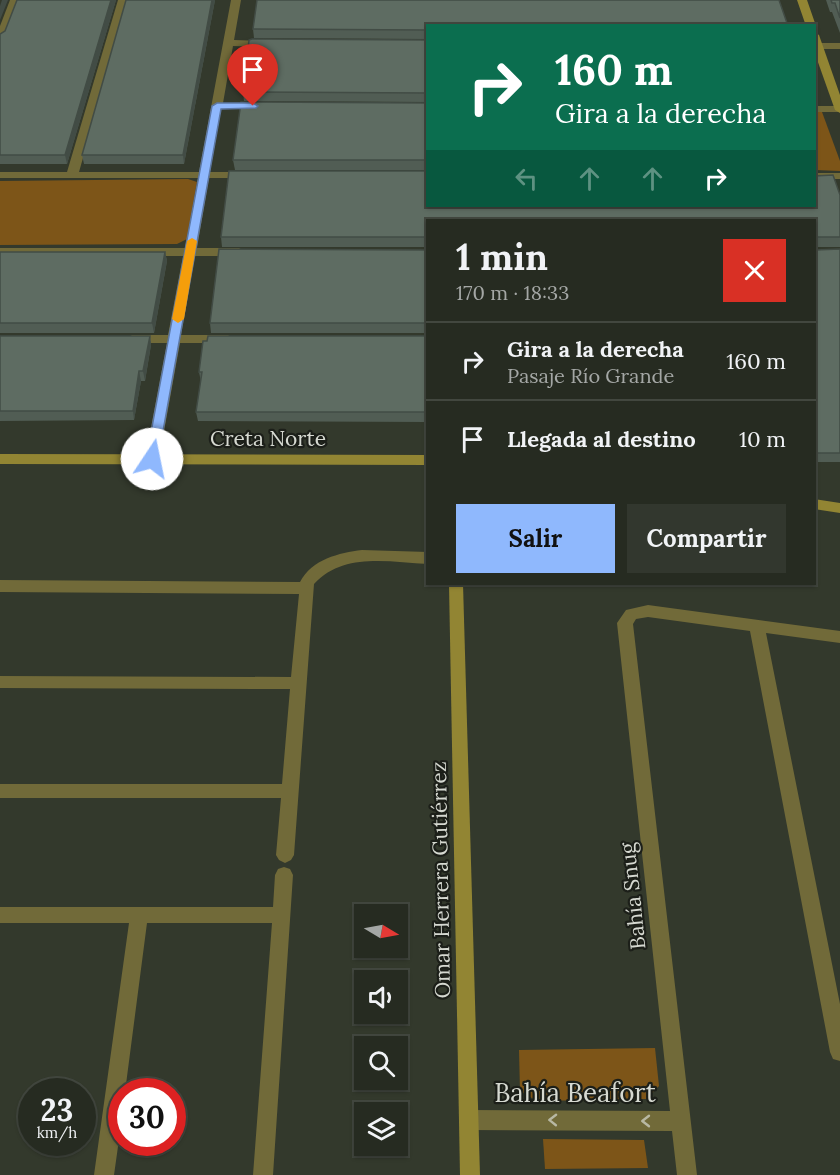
<!DOCTYPE html>
<html lang="es">
<meta charset="utf-8">
<style>
body{margin:0;font-family:Lora,serif;background:#32372e;color:#f1f3f6;height:100vh;display:flex;flex-direction:column;font-size:22px;white-space:nowrap}
*{box-sizing:border-box;margin:0}
p{font-size:20px;color:#a4a7a5}
.icon{flex:none;width:33px;height:33px;fill:none;stroke:currentColor;stroke-width:2;stroke-linecap:round;stroke-linejoin:round}
.map{position:relative;flex:1;overflow:hidden}
.drawer{position:absolute;left:426px;top:219px;width:390px;height:366px;display:flex;flex-direction:column;background:#262b21;border-radius:0px;box-shadow:0 2px 4px #0004,0 0 0 2px #42473f}
.drawer>*{flex:none}
.top-card{position:absolute;left:426px;top:24px;width:390px;height:183px;border-radius:0px;box-shadow:0 2px 4px #0004,0 0 0 2px #42473f;background:#0b6e4f;color:#fff;overflow:hidden}
.needle{width:39px;rotate:100deg}
.controls{position:absolute;left:354px;top:904px;display:grid;gap:12px}
.controls a{display:grid;place-items:center;width:54px;height:54px;border-radius:0px;background:#262b21;box-shadow:0 2px 4px #0004,0 0 0 2px #42473f;font-size:30px}
.speed{position:absolute;left:18px;top:1078px;display:flex;gap:12px;font-size:30px;font-weight:700;text-align:center}
.speed>*{display:grid;place-content:center;width:78px;height:78px;border-radius:50%;background:#262b21;box-shadow:0 2px 4px #0004,0 0 0 2px #42473f;line-height:1}
.speed small{font-size:15px;font-weight:400}
.speed .limit{border:9px solid #d22;background:#fff;color:#111}
.pin{position:absolute;display:grid;place-items:center;width:51px;height:51px;color:#fff;margin:-62px -26px;border-radius:50% 50% 50% 0;rotate:-45deg;box-shadow:0 0 6px #0007}
.pin .icon{rotate:45deg}
.me{position:absolute;width:66px;margin:-33px;rotate:11deg;stroke-linejoin:round;filter:drop-shadow(0 0 4px #0008)}
.turn{display:flex;align-items:center;gap:21px;height:126px;padding:0 30px;font-size:27px}
.turn .icon{width:78px;height:78px;stroke-width:2.5}
.turn b{display:block;font-size:42px;line-height:51px}
.lanes{display:flex;align-items:center;height:57px;padding:0 30px;background:#0003;justify-content:center;gap:30px;direction:ltr}
.lanes .off{opacity:.35}
.round{display:grid;place-items:center;flex:none;width:63px;height:63px;border-radius:0px;background:#32372e}
.summary{display:flex;align-items:center;justify-content:space-between;height:102px;padding:0 30px}
h1{font-size:36px;font-weight:700;line-height:45px}
.button{display:flex;gap:12px;margin-top:auto;padding:12px 30px}
.button a{flex:1;height:69px;border-radius:0px;background:#8fb8fd;color:#111;font-size:24px;font-weight:700;line-height:69px;text-align:center}
.button a+a{background:#32372e;color:#f1f3f6}
ul{padding:0;list-style:none}
li{display:flex;align-items:center;gap:18px;height:78px;padding:0 30px;border-top:2px solid #42473f}
li div{flex:1}
li b{display:block;font-size:22px}
li em{font-style:normal}
.map>svg:first-child{display:block}
.green{fill:#7d5518}
.lines{fill:none;stroke-linecap:round;stroke-linejoin:round}
.street{fill:#716a39;fill-rule:evenodd}
.secondary{fill:#928533;fill-rule:evenodd}
.wall{fill:#515d54}
.shaded-wall{fill:#424c45}
.building{fill:#5e6c62;stroke:#424c45;stroke-width:1.5}
.oneway{stroke:#b8b8a3}
.route{fill:#8fb8fd;stroke:#5d78a4;stroke-width:1.5}
.slow{fill:#f59e0b}
.labels{text-anchor:middle;stroke-width:4.5;stroke-linejoin:round;paint-order:stroke}
.street-label{font-size:21px;fill:#d6d9d1;stroke:#1c1f19}
.near-street-label{font-size:26px;fill:#d6d9d1;stroke:#1c1f19}
</style>
<div class="map">
<svg width="840" height="1175" viewBox="0 0 840 1175">
<rect width="100%" height="100%" fill="#33392c"/>
<!-- green -->
<g class="green">
<polygon points="815,112 822,112 840,161 840,171 815,170"/>
<polygon points="188,179 197,182 187,239 177,244 0,245 0,181"/>
<polygon points="655,1048 659,1086 646,1099 537,1101 520,1091 519,1050"/>
<polygon points="543,1139 644,1140 648,1168 545,1169"/>
</g>
<g class="lines">
<!-- street -->
<g class="street">
<polygon points="10,0 20,0 5,39 0,42 0,26"/>
<polygon points="118,0 128,0 79,172 199,172 231,0 241,0 234,40 269,41 274,44 269,47 233,46 223,103 259,103 264,106 259,109 221,109 210,172 249,172 255,175 249,178 209,178 197,248 239,248 245,252 239,256 195,256 181,335 228,335 234,339 228,343 180,343 159,459 152,464 145,459 167,343 132,343 126,339 132,335 168,335 183,256 0,256 0,248 185,248 198,178 0,178 0,172 67,172"/>
<rect x="814" y="43" width="26" height="6"/>
<rect x="814" y="106" width="26" height="6"/>
<rect x="814" y="173" width="26" height="6"/>
<path d="M362 550 428 552V564C389 562 343 552 314 584L294 855 291 860 285 863 279 860 276 855 281 798H0V784H282L290 689 0 688V676L291 677 299 594 0 592V580L300 582C312 559 339 553 362 550Z"/>
<polygon points="648,605 840,631 840,643 766,633 840,1004 840,1061 833,1059 830,1052 750,631 648,617 636,619 633,624 697,1175 677,1175 672,1131 469,1130 462,1127 459,1120 462,1113 469,1110 670,1111 617,623 626,610"/>
<polygon points="284,867 290,869 293,875 273,1175 253,1175 272,923 147,923 125,1092 122,1092 122,1118 114,1175 94,1175 129,923 0,923 0,907 273,907 275,875 278,869"/>
</g>
<!-- secondary -->
<g class="secondary">
<polygon points="797,0 807,0 816,26 815,28 814,26 806,26"/>
<polygon points="814,32 819,35 840,95 840,113 835,110 814,51"/>
<polygon points="0,454 428,455 428,465 0,464"/>
<polygon points="814,499 840,503 840,513 814,509"/>
<polygon points="449,584 463,584 480,1175 460,1175"/>
</g>
</g>
<!-- wall -->
<g class="wall">
<polygon points="116,0 67,164 0,164 0,34"/>
<polygon points="215,0 184,164 84,164 82,155"/>
<polygon points="826,0 840,0 840,33 832,12 830,12"/>
<polygon points="428,26 428,39 254,38 253,29"/>
<polygon points="428,40 428,102 244,101 243,92"/>
<polygon points="428,103 428,170 235,170 233,160"/>
<polygon points="229,171 428,171 428,206 814,206 814,176 833,175 840,195 840,247 816,247 816,250 840,249 840,462 814,462 814,220 428,220 428,247 222,247 221,237"/>
<polygon points="428,250 428,333 211,333 210,323"/>
<polygon points="0,252 165,252 167,261 154,333 0,333"/>
<polygon points="0,336 150,336 151,345 145,381 141,381 134,420 0,421"/>
<polygon points="428,336 428,422 198,421 196,412 201,382 199,372"/>
</g>
<!-- shaded-wall -->
<g class="shaded-wall">
<polygon points="2,0 8,0 0,20 0,6"/>
<polygon points="111,0 116,0 67,164 65,155"/>
<polygon points="212,0 215,0 184,164 183,155"/>
<polygon points="165,252 167,261 154,333 152,323"/>
<polygon points="150,336 151,345 145,381 143,371"/>
<polygon points="139,371 141,381 134,420 133,411"/>
</g>
<!-- building -->
<g class="building">
<polygon points="17,0 111,0 65,155 0,155 0,34 5,31"/>
<polygon points="126,0 212,0 183,155 82,155"/>
<polygon points="257,0 779,0 788,26 428,26 428,30 253,29"/>
<polygon points="831,0 840,0 840,18 835,3 832,3"/>
<polygon points="252,39 428,40 428,93 243,92 249,40"/>
<polygon points="241,102 428,103 428,160 233,160"/>
<polygon points="229,171 428,171 428,206 814,206 814,176 833,175 840,195 840,237 816,237 814,239 814,220 428,220 428,237 221,237"/>
<polygon points="814,241 816,250 840,249 840,453 814,453"/>
<polygon points="219,249 428,250 428,323 210,323"/>
<polygon points="0,252 165,252 152,323 0,323"/>
<polygon points="0,336 150,336 143,371 139,371 133,411 0,411"/>
<polygon points="208,336 428,336 428,412 196,412 202,372 199,372 203,341 207,341"/>
</g>
<!-- one-way arrows -->
<defs><path id="oneway-chevron" d="M-2-3.5L2.5 0L-2 3.5" fill="none" stroke-width="1.6" stroke-linecap="round" stroke-linejoin="round" transform="scale(1.5)"/></defs>
<g class="oneway">
<use href="#oneway-chevron" transform="translate(553 1120) rotate(-179)"/>
<use href="#oneway-chevron" transform="translate(646 1121) rotate(-180)"/>
</g>
<!-- route -->
<polygon class="route" points="253,103 258,106 256,108 221,109 158,459 152,464 146,459 212,106 217,103"/>
<!-- slow -->
<polygon class="slow" points="192,238 197,241 184,319 178,323 172,319 187,241"/>
<g class="labels">
<!-- street labels -->
<g class="street-label">
<text x="268" y="446">Creta Norte</text>
<text transform="translate(441 880) rotate(-91)" y="7">Omar Herrera Gutiérrez</text>
<text transform="translate(633 896) rotate(-96)" y="7">Bahía Snug</text>
</g>
<!-- near-street labels -->
<g class="near-street-label">
<text x="575" y="1102">Bahía Beafort</text>
</g>
</g>
</svg>
<div class="controls">
<a><svg class="needle" viewBox="-14 -14 28 28"><path d="M0-13l5 13h-10z" fill="#e53935"/><path d="M0 13l5-13h-10z" fill="#a4a7a5"/></svg></a>
<a><svg class="icon" aria-label="sound" viewBox="0 0 24 24"><path d="M4 9h4l5-4v14l-5-4H4zM17 9q2 3 0 6"/></svg></a>
<a><svg class="icon" aria-label="search" viewBox="0 0 24 24"><circle cx="10" cy="10" r="6"/><path d="M15 15l6 6"/></svg></a>
<a><svg class="icon" aria-label="layers" viewBox="0 0 24 24"><path d="M12 4l9 5-9 5-9-5zM3 14l9 5 9-5"/></svg></a>
</div>
<div class="speed"><div>23<small>km/h</small></div><div class="limit">30</div></div>
<div class="pin" style="left:253px;top:106px;background:#d93025"><svg class="icon" aria-label="arrive" viewBox="0 0 24 24"><path d="M6 21V4h12l-3 4 3 4H6"/></svg></div>
<svg class="me" style="left:152px;top:459px" viewBox="-20 -20 40 40"><circle r="19" fill="#fff"/><path d="M0-13L10 11 0 6-10 11z" fill="#8fb8fd"/></svg>
<div class="top-card">
<div class="turn"><svg class="icon" aria-label="right" viewBox="0 0 24 24"><path d="M7 20v-9h11M14 6l5 5-5 5"/></svg><div><b>160 m</b>Gira a la derecha</div></div>
<div class="lanes"><svg class="icon off" aria-label="left" viewBox="0 0 24 24"><path d="M17 20v-9H6M10 6l-5 5 5 5"/></svg><svg class="icon off" aria-label="ahead" viewBox="0 0 24 24"><path d="M12 20V5M6 11l6-6 6 6"/></svg><svg class="icon off" aria-label="ahead" viewBox="0 0 24 24"><path d="M12 20V5M6 11l6-6 6 6"/></svg><svg class="icon" aria-label="right" viewBox="0 0 24 24"><path d="M7 20v-9h11M14 6l5 5-5 5"/></svg></div>
</div>
<section class="drawer">
<div class="summary"><div><h1>1 min</h1><p>170 m · 18:33</p></div><a class="round" style="background:#d93025;color:#fff"><svg class="icon" aria-label="close" viewBox="0 0 24 24"><path d="M6 6l12 12M18 6L6 18"/></svg></a></div>
<ul>
<li><svg class="icon" aria-label="right" viewBox="0 0 24 24"><path d="M7 20v-9h11M14 6l5 5-5 5"/></svg><div><b>Gira a la derecha</b><p>Pasaje Río Grande</p></div><em>160 m</em></li>
<li><svg class="icon" aria-label="arrive" viewBox="0 0 24 24"><path d="M6 21V4h12l-3 4 3 4H6"/></svg><div><b>Llegada al destino</b></div><em>10 m</em></li>
</ul>
<div class="button"><a>Salir</a><a>Compartir</a></div>
</section>
</div>
